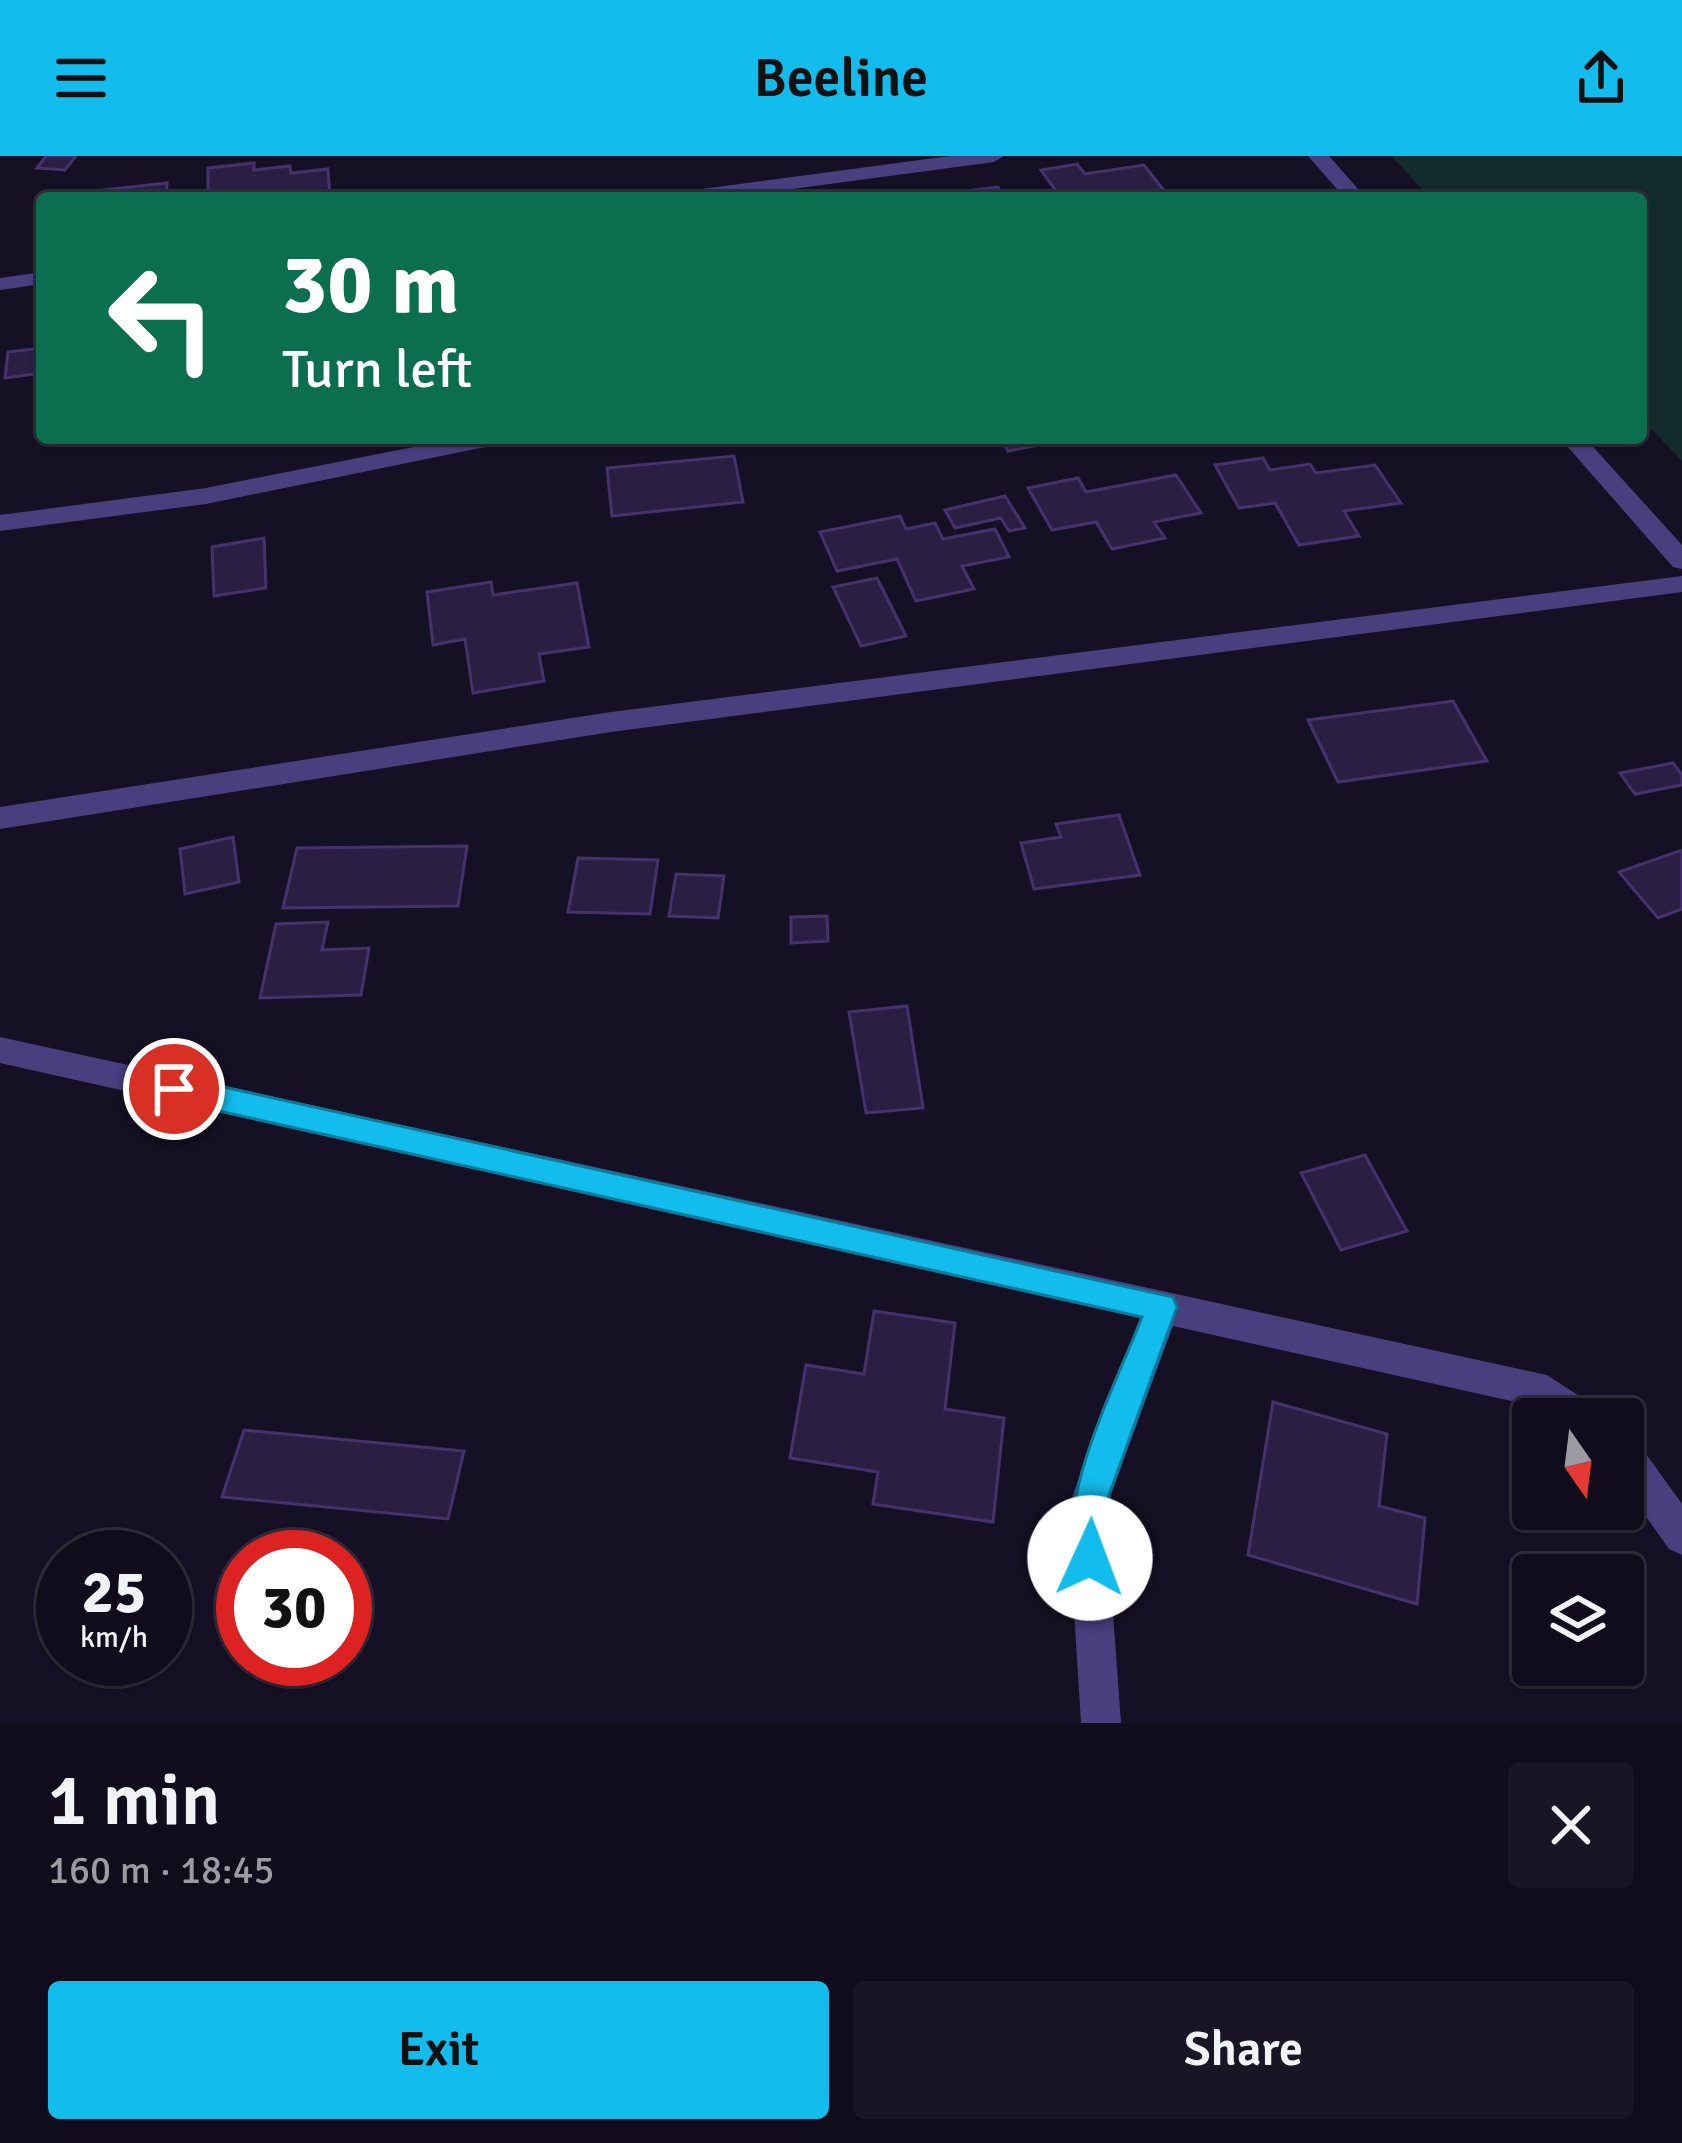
<!DOCTYPE html>
<meta charset="utf-8">
<style>
body{margin:0;font-family:Signika,sans-serif;background:#191524;color:#f1f3f6;height:100vh;display:flex;flex-direction:column;font-size:45px;white-space:nowrap}
*{box-sizing:border-box;margin:0}
p{font-size:39px;color:#9c9ba3}
.icon{flex:none;width:66px;height:66px;fill:none;stroke:currentColor;stroke-width:2;stroke-linecap:round;stroke-linejoin:round}
.map{position:relative;height:1567px;overflow:hidden}
.side{display:flex;flex-direction:column;background:#100c1b;flex:1}
.side>*{flex:none}
.guide{position:absolute;left:36px;top:36px;width:1611px;height:252px;border-radius:12px;box-shadow:0 3px 9px #0004,0 0 0 3px #302c3a;background:#0b6e4f;color:#fff;overflow:hidden}
.needle{width:78px;rotate:166deg}
.tools{position:absolute;left:1512px;top:1242px;display:grid;gap:24px}
.tools a{display:grid;place-items:center;width:132px;height:132px;border-radius:12px;background:#100c1b;box-shadow:0 3px 9px #0004,0 0 0 3px #302c3a;font-size:60px}
.speed{position:absolute;left:36px;top:1374px;display:flex;gap:24px;font-size:60px;font-weight:700;text-align:center}
.speed>*{display:grid;place-content:center;width:156px;height:156px;border-radius:50%;background:#100c1b;box-shadow:0 3px 9px #0004,0 0 0 3px #302c3a;line-height:1}
.speed small{font-size:30px;font-weight:400}
.speed .limit{border:18px solid #d22;background:#fff;color:#111}
.pin{position:absolute;display:grid;place-items:center;width:102px;height:102px;color:#fff;margin:-51px;border:6px solid #fff;border-radius:50%;box-shadow:0 3px 12px #0007}
.me{position:absolute;width:132px;margin:-66px;rotate:2deg;stroke-linejoin:round;filter:drop-shadow(0 0 9px #0008)}
.turn{display:flex;align-items:center;gap:42px;height:252px;padding:0 48px;font-size:54px}
.turn .icon{width:156px;height:156px;stroke-width:2.5}
.turn b{display:block;font-size:84px;line-height:102px}
.round{display:grid;place-items:center;flex:none;width:126px;height:126px;border-radius:12px;background:#191524}
.summary{display:flex;align-items:center;justify-content:space-between;height:204px;padding:0 48px}
h1{font-size:72px;font-weight:600;line-height:90px}
.cta{display:flex;gap:24px;margin-top:auto;padding:24px 48px}
.cta a{flex:1;height:138px;border-radius:12px;background:#12bcec;color:#111;font-size:48px;font-weight:600;line-height:138px;text-align:center}
.cta a+a{background:#191524;color:#f1f3f6}
header{display:flex;justify-content:space-between;align-items:center;height:156px;padding:0 48px;background:#12bcec;color:#111;font-size:54px;font-weight:600}
.map>svg:first-child{display:block}
.green{fill:#142b2d}
.building{fill:#2a1e43;stroke:#45326d;stroke-width:3}
.lines{fill:none;stroke-linecap:round;stroke-linejoin:round}
.street{fill:#493f7f;fill-rule:evenodd}
.route{fill:#12bcec;stroke:#0c7a99;stroke-width:3}
</style>
<header><svg class="icon" aria-label="menu" viewBox="0 0 24 24"><path d="M4 6h16M4 12h16M4 18h16"/></svg>Beeline<svg class="icon" aria-label="share" viewBox="0 0 24 24"><path d="M12 15V3M7 8l5-5 5 5M5 13v7h14v-7"/></svg></header>
<div class="map">
<svg width="1682" height="1567" viewBox="0 0 1682 1567">
<rect width="100%" height="100%" fill="#161024"/>
<!-- green -->
<polygon class="green" points="1391,0 1682,0 1682,305 1641,262 1641,42 1431,42"/>
<!-- building -->
<g class="building">
<polygon points="46,0 76,0 65,14 37,12"/>
<polygon points="254,7 254,14 290,10 291,17 328,13 330,42 208,42 208,12"/>
<polygon points="1077,8 1085,18 1144,9 1165,36 1128,42 1061,42 1041,14"/>
<polygon points="167,27 166,42 71,42 94,39 95,35"/>
<polygon points="998,31 1004,42 913,41"/>
<polygon points="42,192 42,217 5,222 8,196"/>
<polygon points="1001,282 1075,282 1008,295"/>
<polygon points="734,300 743,346 612,360 607,312"/>
<polygon points="1263,302 1270,314 1310,308 1316,317 1375,309 1401,347 1344,355 1359,380 1299,389 1275,347 1239,352 1215,309"/>
<polygon points="1176,319 1201,357 1154,366 1165,382 1112,393 1096,366 1052,374 1028,332 1078,322 1086,336"/>
<polygon points="1005,340 1025,372 1009,375 1001,362 955,372 945,354"/>
<polygon points="900,360 906,373 935,367 943,383 995,373 1009,401 962,410 974,433 916,445 897,403 837,415 820,376"/>
<polygon points="264,382 266,432 214,440 212,391"/>
<polygon points="877,422 906,480 861,490 833,431"/>
<polygon points="491,426 493,439 577,427 589,491 539,498 544,525 473,537 465,483 433,489 427,436"/>
<polygon points="1453,545 1487,605 1338,626 1308,564"/>
<polygon points="1673,607 1682,619 1682,629 1635,638 1620,617"/>
<polygon points="1119,659 1140,719 1034,733 1021,687 1061,681 1056,668"/>
<polygon points="233,681 239,726 185,738 180,693"/>
<polygon points="467,690 458,750 283,752 297,692"/>
<polygon points="1682,694 1682,753 1658,762 1619,716"/>
<polygon points="578,702 658,704 650,758 568,756"/>
<polygon points="676,718 724,720 718,762 669,760"/>
<polygon points="827,760 828,785 791,787 791,761"/>
<polygon points="328,766 322,794 369,792 361,839 260,842 276,768"/>
<polygon points="907,850 923,952 866,957 849,856"/>
<polygon points="1365,999 1407,1075 1341,1094 1301,1017"/>
<polygon points="874,1155 955,1167 945,1253 1004,1262 993,1366 873,1348 878,1316 790,1302 806,1209 864,1218"/>
<polygon points="1273,1246 1387,1278 1379,1350 1425,1362 1417,1448 1248,1399"/>
<polygon points="244,1274 464,1295 448,1363 222,1341"/>
</g>
<g class="lines">
<!-- street -->
<g class="street">
<polygon points="950,0 1004,0 994,6 724,42 669,42 679,36"/>
<polygon points="1308,0 1329,0 1366,42 1345,42"/>
<polygon points="42,116 42,128 0,134 0,122"/>
<polygon points="459,282 507,282 495,289 206,348 0,375 0,359 206,332"/>
<polygon points="1560,282 1585,282 1682,389 1682,413 1673,411"/>
<polygon points="1682,420 1682,436 611,576 0,673 0,651 611,556"/>
<polygon points="0,881 1547,1219 1596,1251 1601,1263 1554,1263 1538,1251 1173,1170 1111,1338 1107,1374 1121,1567 1081,1567 1069,1374 1073,1338 1140,1162 0,907"/>
<polygon points="1623,1279 1636,1284 1682,1348 1682,1399 1669,1393 1623,1328"/>
</g>
</g>
<!-- route -->
<path class="route" d="M174 920 1173 1141 1177 1151 1109 1339 1107 1402 1102 1414 1090 1419 1078 1414C1051 1351 1118 1224 1142 1161L174 945 164 941 159 933 164 924Z"/>
</svg>
<div class="tools">
<a><svg class="needle" viewBox="-14 -14 28 28"><path d="M0-13l5 13h-10z" fill="#e53935"/><path d="M0 13l5-13h-10z" fill="#9c9ba3"/></svg></a>
<a><svg class="icon" aria-label="layers" viewBox="0 0 24 24"><path d="M12 4l9 5-9 5-9-5zM3 14l9 5 9-5"/></svg></a>
</div>
<div class="speed"><div>25<small>km/h</small></div><div class="limit">30</div></div>
<div class="pin" style="left:174px;top:933px;background:#d93025"><svg class="icon" aria-label="arrive" viewBox="0 0 24 24"><path d="M6 21V4h12l-3 4 3 4H6"/></svg></div>
<svg class="me" style="left:1090px;top:1402px" viewBox="-20 -20 40 40"><circle r="19" fill="#fff"/><path d="M0-13L10 11 0 6-10 11z" fill="#12bcec"/></svg>
<div class="guide">
<div class="turn"><svg class="icon" aria-label="left" viewBox="0 0 24 24"><path d="M17 20v-9H6M10 6l-5 5 5 5"/></svg><div><b>30 m</b>Turn left</div></div>
</div>
</div>
<section class="side">
<div class="summary"><div><h1>1 min</h1><p>160 m · 18:45</p></div><a class="round"><svg class="icon" aria-label="close" viewBox="0 0 24 24"><path d="M6 6l12 12M18 6L6 18"/></svg></a></div>
<div class="cta"><a>Exit</a><a>Share</a></div>
</section>
